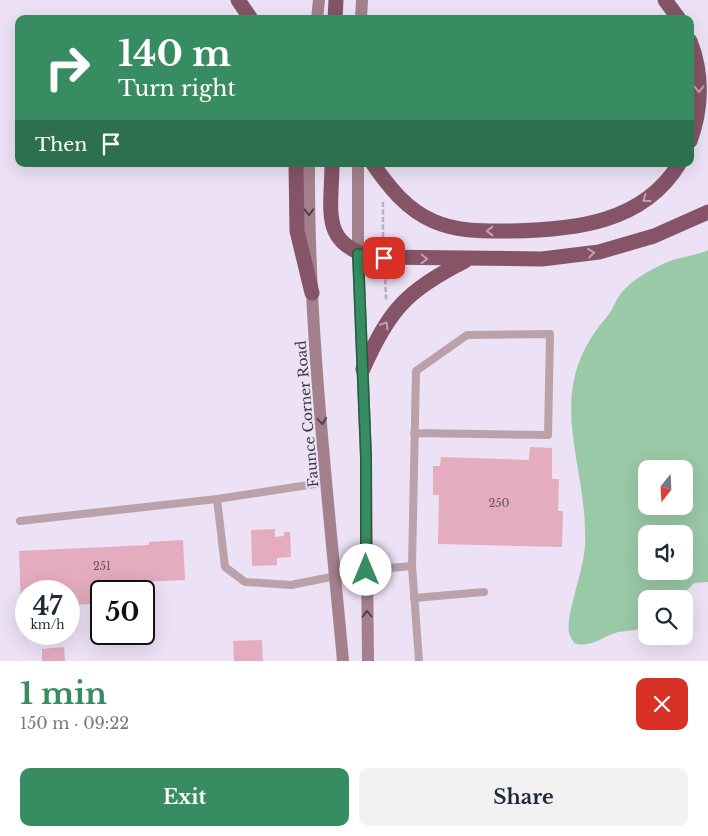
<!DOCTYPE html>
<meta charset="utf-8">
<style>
body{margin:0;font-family:"Libre Baskerville",serif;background:#f2f2f3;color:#1f2937;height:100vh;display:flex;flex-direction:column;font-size:19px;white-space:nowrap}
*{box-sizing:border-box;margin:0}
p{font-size:16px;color:#747a83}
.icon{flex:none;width:28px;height:28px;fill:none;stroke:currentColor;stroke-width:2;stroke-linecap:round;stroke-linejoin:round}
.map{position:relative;height:661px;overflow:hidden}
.sheet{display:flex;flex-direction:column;background:#fff;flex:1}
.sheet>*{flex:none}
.hud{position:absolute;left:15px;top:15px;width:679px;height:152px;border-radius:10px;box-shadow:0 5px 20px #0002;background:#378d61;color:#fff;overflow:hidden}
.needle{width:32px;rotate:198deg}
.controls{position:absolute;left:638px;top:460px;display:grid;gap:10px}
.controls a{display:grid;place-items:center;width:55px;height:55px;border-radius:10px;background:#fff;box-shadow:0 5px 20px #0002;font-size:25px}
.speed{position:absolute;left:15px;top:580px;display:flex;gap:10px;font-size:25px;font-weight:700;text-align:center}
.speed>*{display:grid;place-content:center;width:65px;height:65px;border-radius:50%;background:#fff;box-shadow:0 5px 20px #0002;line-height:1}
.speed small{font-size:12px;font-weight:400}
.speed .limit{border:2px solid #111;border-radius:8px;background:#fff;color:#111}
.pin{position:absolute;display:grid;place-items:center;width:42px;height:42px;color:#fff;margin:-21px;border-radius:10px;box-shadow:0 2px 8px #0006}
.me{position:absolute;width:55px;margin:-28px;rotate:0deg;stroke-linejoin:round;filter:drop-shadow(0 0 4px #0008)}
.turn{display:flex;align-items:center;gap:18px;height:105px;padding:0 20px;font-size:22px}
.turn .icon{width:65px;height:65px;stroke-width:2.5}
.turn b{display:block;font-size:35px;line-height:42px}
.then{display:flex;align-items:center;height:48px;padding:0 20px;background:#0003;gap:10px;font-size:19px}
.round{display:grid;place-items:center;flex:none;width:52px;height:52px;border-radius:10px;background:#f2f2f3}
.head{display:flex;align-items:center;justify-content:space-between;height:85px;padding:0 20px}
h1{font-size:30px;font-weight:700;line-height:38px;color:#378d61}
.action{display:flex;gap:10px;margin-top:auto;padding:10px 20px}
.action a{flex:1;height:58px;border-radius:10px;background:#378d61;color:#fff;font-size:20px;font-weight:700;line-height:58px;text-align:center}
.action a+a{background:#f2f2f3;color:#1f2937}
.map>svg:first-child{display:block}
.green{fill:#9ac9a7;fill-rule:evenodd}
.building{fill:#e4acbe}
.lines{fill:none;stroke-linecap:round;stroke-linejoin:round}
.path{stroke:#b6aebe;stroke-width:2.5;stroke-dasharray:5 2.5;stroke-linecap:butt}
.lane{stroke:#bba2aa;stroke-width:8}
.secondary{stroke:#a4808d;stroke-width:12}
.highway{stroke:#855466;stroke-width:15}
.oneway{stroke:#bea2b5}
.oneway2{stroke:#4c434c}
.route-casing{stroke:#245c3f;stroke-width:12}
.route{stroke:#378d61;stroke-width:9}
.labels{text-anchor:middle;stroke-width:4;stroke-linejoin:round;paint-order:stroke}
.number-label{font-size:11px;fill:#665560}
.street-label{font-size:14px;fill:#3c3840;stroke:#ece1f5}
</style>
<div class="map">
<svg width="708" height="661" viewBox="0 0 708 661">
<rect width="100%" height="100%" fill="#ece1f5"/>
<!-- green -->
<path class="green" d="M708 250V582L694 583 678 599H646V627C637 631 630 630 619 632 604 635 591 649 574 643 573 640 570 637 569 633 565 617 585 567 585 544 588 460 541 395 605 319 611 313 614 304 619 296 628 283 646 272 661 265 675 257 693 257 708 250ZM646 469H684V506H646ZM646 534H684V571H646Z"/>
<!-- building -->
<g class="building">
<polygon points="530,447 552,448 552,479 559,479 558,511 563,511 562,547 438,544 439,495 433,495 433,466 440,466 441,457 529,460"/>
<polygon points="275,529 275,537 284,536 284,532 290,532 291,557 277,558 277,565 252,566 251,530"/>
<polygon points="183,540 185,580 93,584 94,604 69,605 69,591 26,591 26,607 21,607 19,551 149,545 149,542"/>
<polygon points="262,640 263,661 234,661 233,641"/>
<polygon points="64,647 65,661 42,661 42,649"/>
</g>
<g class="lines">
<!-- path -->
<g class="path">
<polyline points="383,202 383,239"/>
<polyline points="385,272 386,300"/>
</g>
<!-- lane -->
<g class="lane">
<polyline points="414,433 548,435 550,334 467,335 416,371 412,566 419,661"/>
<polyline points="217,499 225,567 245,582 291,585 336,576"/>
<polyline points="20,521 217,499 328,482"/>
<polyline points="366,570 412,566"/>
<polyline points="414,598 484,592"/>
</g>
<!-- secondary -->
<g class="secondary">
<polyline points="317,19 319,0"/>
<polyline points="361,19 362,0"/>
<path d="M309 164C308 330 328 496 343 661"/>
<polyline points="358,164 358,254 366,457 368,661"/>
<polyline points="336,576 366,570"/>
</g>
<!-- highway -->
<g class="highway">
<polyline points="238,0 251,19"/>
<polyline points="665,0 679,19"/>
<polyline points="335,19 336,0"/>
<path d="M690 41C703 73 702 109 690 141"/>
<polyline points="296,164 297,231 312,293"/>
<path d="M332 164C332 209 319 245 374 257L542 259 599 252 654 236 708 212"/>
<path d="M373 164C389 187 406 209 433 221 458 232 484 231 511 231 574 230 643 223 679 164"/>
<path d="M363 369C389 310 407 290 465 261"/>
</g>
</g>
<!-- one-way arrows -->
<defs><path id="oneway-chevron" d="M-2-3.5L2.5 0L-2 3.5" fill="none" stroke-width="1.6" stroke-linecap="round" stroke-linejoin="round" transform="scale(1.25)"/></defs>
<g class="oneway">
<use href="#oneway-chevron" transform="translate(699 89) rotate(89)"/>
<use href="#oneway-chevron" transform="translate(646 199) rotate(144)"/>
<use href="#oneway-chevron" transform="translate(490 231) rotate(180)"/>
<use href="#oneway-chevron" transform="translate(591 253) rotate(-7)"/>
<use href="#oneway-chevron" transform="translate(424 259) rotate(1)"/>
<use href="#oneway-chevron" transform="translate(385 325) rotate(-58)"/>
</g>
<g class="oneway2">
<use href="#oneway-chevron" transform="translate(309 212) rotate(89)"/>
<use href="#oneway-chevron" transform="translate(322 421) rotate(85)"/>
<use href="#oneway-chevron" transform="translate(367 614) rotate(-91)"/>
</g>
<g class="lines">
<!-- route casing -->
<g class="route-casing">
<polyline id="route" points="366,570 366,457 358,254 384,258"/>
</g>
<!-- route -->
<use href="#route" class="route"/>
</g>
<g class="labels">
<!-- number labels -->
<g class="number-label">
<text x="499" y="507">250</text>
<text x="102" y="570">251</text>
</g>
<!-- street labels -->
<g class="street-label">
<text transform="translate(307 414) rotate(-95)" y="5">Faunce Corner Road</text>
</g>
</g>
</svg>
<div class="controls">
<a><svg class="needle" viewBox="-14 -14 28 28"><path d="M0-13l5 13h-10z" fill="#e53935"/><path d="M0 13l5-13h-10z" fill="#747a83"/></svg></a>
<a><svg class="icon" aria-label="sound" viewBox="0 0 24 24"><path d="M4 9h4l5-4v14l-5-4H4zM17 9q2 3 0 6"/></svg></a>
<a><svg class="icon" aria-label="search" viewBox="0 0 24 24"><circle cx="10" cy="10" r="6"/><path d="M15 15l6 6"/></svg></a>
</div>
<div class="speed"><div>47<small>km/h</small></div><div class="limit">50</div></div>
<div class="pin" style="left:384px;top:258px;background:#d93025"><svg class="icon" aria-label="arrive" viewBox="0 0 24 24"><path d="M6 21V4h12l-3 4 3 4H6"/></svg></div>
<svg class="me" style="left:366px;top:570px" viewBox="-20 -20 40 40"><circle r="19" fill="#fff"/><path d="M0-13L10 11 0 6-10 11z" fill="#378d61"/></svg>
<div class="hud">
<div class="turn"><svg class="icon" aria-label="right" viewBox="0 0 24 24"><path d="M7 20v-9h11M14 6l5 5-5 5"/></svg><div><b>140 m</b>Turn right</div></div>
<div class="then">Then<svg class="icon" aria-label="arrive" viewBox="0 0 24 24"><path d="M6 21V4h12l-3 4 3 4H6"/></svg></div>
</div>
</div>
<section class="sheet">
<div class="head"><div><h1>1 min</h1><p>150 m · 09:22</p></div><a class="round" style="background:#d93025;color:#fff"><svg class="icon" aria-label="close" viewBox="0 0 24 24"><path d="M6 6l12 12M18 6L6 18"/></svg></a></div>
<div class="action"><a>Exit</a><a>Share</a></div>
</section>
